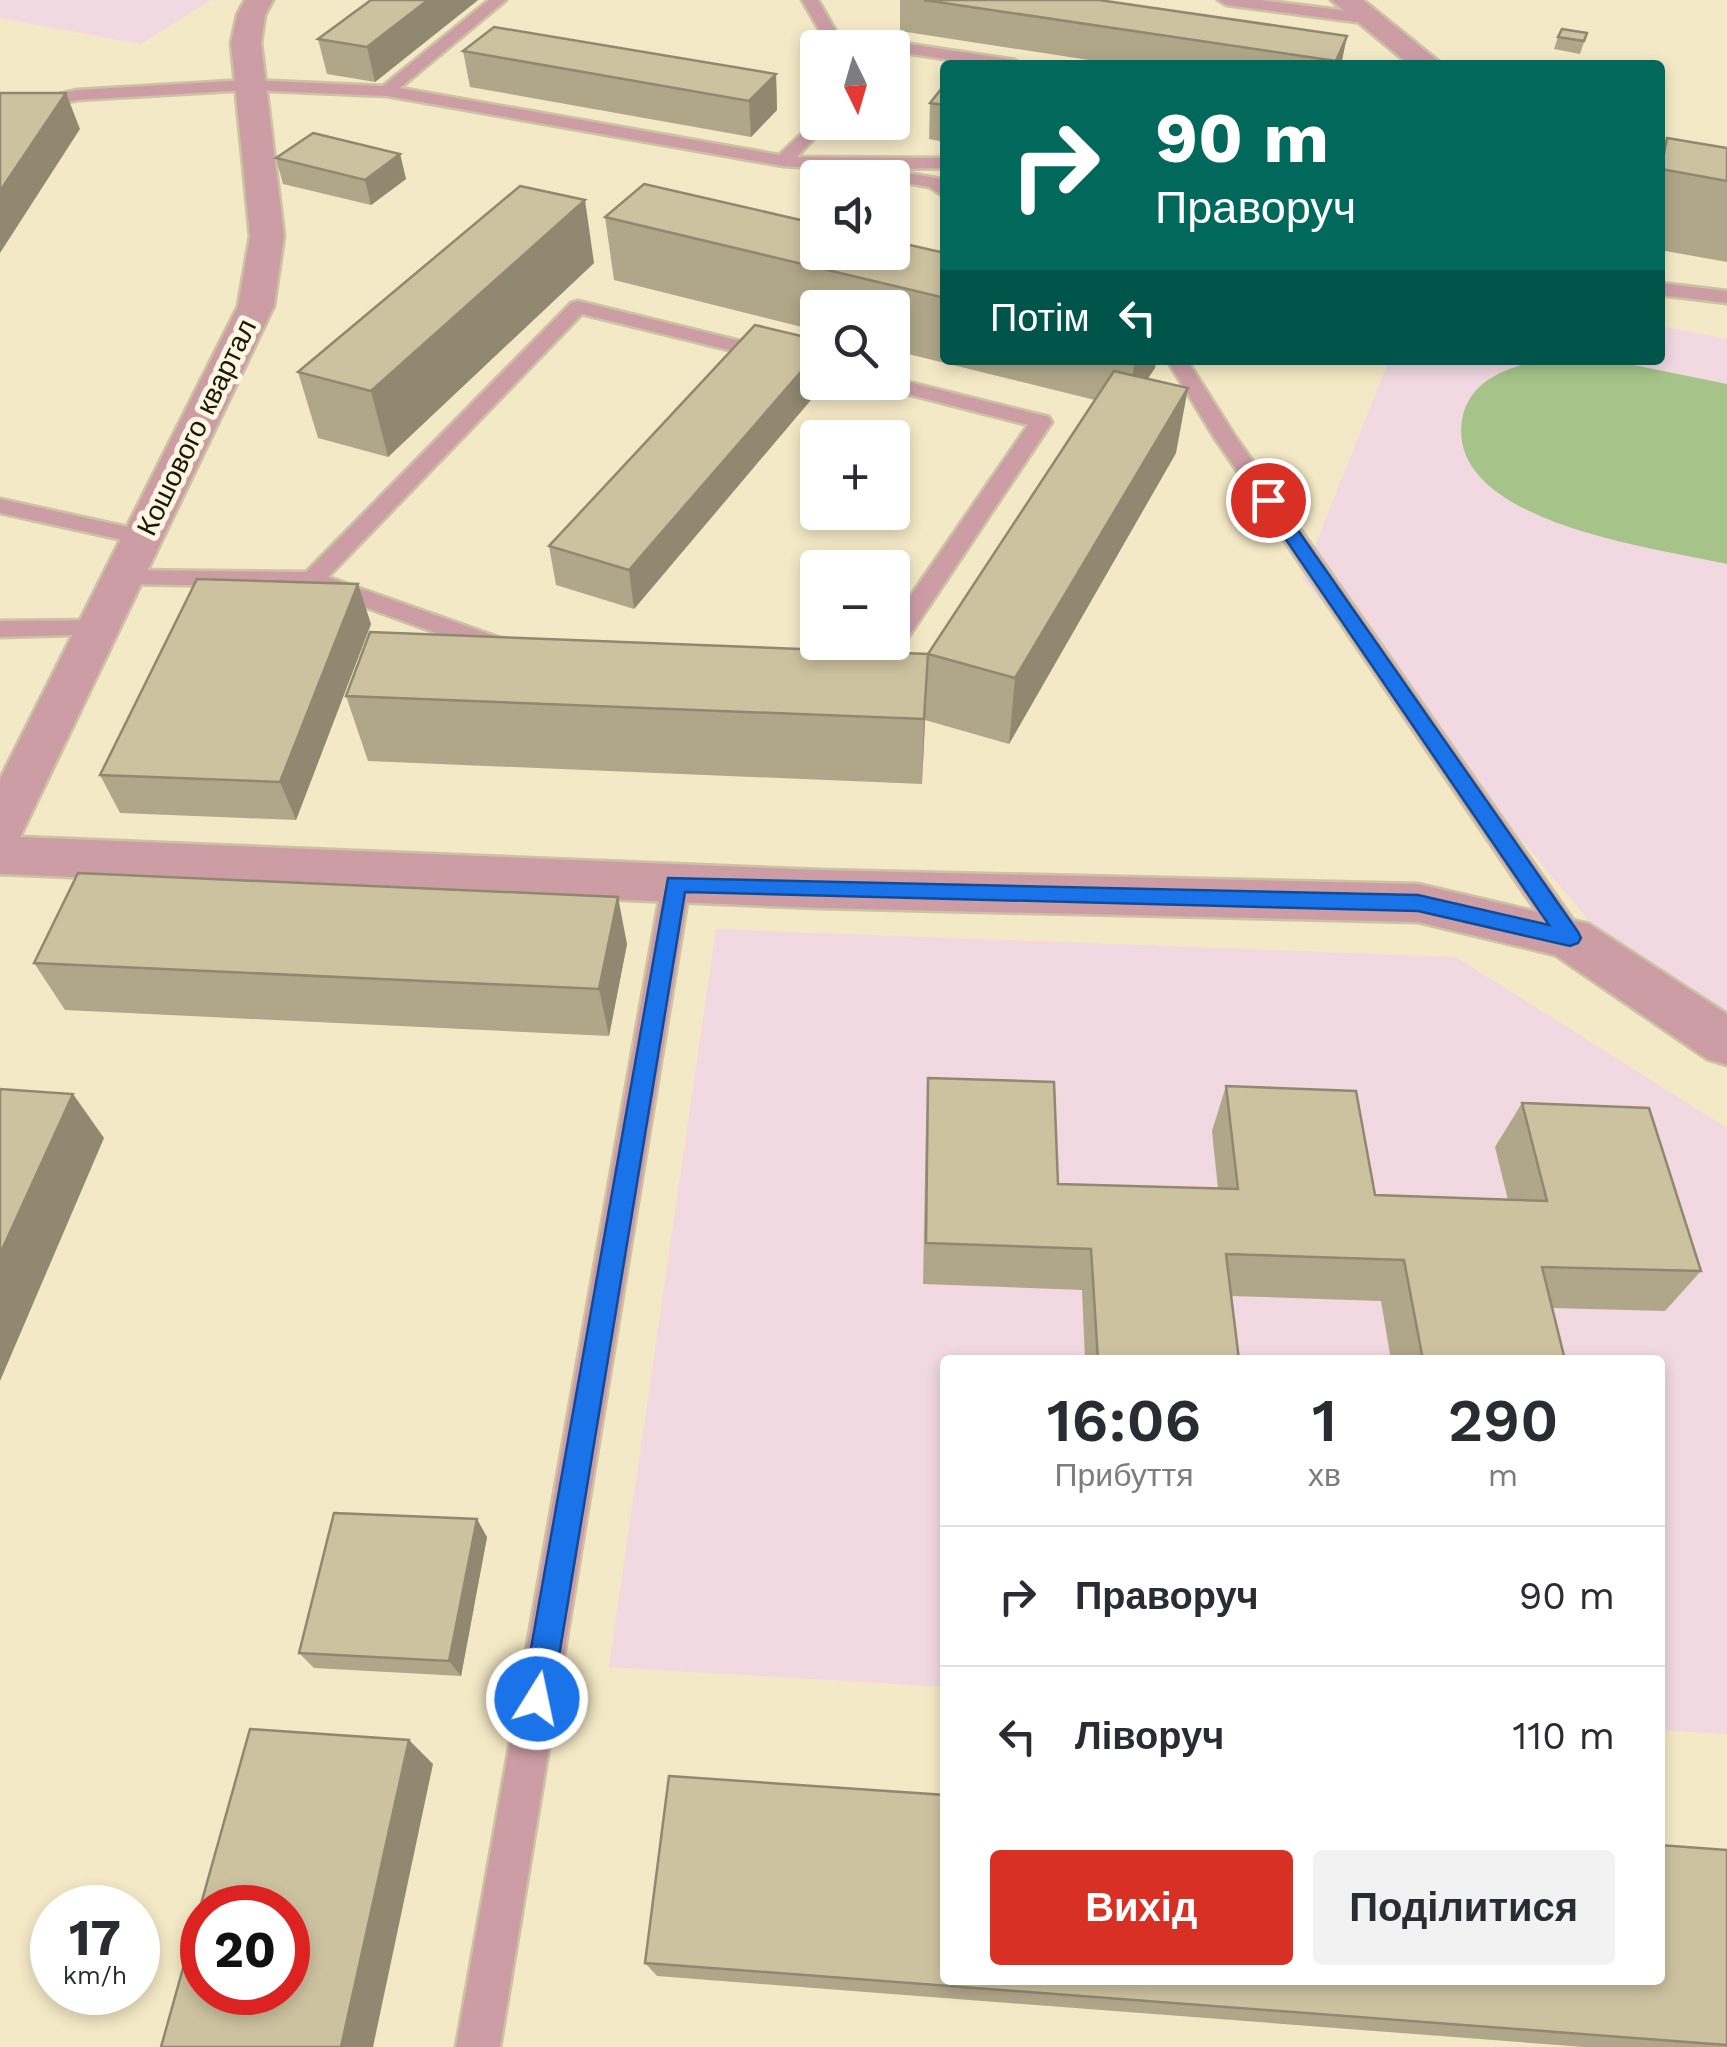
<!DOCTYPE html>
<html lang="uk">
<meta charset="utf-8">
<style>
body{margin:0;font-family:"Work Sans",sans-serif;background:#f2f2f3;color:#2b2b33;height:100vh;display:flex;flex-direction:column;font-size:38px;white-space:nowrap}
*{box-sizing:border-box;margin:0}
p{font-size:32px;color:#7c7c81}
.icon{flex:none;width:55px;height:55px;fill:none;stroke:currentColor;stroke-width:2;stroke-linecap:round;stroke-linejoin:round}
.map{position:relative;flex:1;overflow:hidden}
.sheet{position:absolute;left:940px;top:1355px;width:725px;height:630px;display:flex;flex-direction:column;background:#fff;border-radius:10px;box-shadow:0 5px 15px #0003}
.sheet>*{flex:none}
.top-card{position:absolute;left:940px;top:60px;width:725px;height:305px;border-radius:10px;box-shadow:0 5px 15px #0003;background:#00695c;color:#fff;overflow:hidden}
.needle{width:65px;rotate:175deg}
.controls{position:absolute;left:800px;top:30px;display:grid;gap:20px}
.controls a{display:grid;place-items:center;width:110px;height:110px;border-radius:10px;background:#fff;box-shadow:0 5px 15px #0003;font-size:50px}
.speed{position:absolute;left:30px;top:1885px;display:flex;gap:20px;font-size:50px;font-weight:700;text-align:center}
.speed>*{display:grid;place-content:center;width:130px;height:130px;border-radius:50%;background:#fff;box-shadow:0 5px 15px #0003;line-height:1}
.speed small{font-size:25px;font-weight:400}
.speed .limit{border:15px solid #d22;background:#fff;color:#111}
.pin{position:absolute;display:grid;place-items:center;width:85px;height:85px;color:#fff;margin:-42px;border:5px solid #fff;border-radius:50%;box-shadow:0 2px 10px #0007}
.me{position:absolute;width:110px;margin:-55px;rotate:10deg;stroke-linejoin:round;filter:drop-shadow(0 0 8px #0008)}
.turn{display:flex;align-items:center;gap:35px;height:210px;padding:0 50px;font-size:45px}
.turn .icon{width:130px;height:130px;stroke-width:2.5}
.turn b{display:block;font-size:70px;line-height:85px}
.then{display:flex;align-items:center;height:95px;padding:0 50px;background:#0003;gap:20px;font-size:38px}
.eta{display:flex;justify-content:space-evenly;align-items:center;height:170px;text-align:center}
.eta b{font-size:60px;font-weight:600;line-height:70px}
.cta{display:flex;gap:20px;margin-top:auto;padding:20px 50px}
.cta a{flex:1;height:115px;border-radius:10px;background:#d93025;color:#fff;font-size:40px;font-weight:600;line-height:115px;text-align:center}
.cta a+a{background:#f2f2f3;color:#2b2b33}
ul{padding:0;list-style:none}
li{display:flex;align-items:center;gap:30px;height:140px;padding:0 50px;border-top:2px solid #e1e1e2}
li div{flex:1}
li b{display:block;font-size:38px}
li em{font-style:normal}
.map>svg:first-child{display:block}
.education{fill:#f1d8e1}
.green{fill:#a6c48a}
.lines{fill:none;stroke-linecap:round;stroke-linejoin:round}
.lane-casing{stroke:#cdc3a4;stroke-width:5}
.street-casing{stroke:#cdc3a4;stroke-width:5}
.lane{fill:#cd9da5;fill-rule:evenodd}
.street{fill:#cd9da5;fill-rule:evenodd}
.wall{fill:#b0a78a}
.shaded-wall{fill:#908870}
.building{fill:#cdc2a0;stroke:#908870;stroke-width:2.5;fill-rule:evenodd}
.route{fill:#1a73e8;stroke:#114b97;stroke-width:2.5}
.labels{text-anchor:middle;stroke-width:10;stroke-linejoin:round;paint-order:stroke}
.far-street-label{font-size:28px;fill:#1c180b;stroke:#fdf7e2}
</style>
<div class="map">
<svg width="1727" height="2047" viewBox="0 0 1727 2047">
<rect width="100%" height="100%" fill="#f4e9c6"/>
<!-- education -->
<g class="education">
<polygon points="0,0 211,0 141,44 0,18"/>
<polygon points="1660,326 1727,339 1727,1025 1596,929 1302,578 1389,360 1660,360"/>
<polygon points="716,929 1456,957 1727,1128 1727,1734 1660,1730 1660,1360 945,1360 945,1687 609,1667"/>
</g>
<!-- green -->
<path class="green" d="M1541 360H1609L1727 384V564C1657 548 1446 523 1462 420 1469 380 1506 368 1541 360Z"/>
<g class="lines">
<!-- lane casing -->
<g class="lane-casing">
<g id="lane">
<polygon points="489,0 506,0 400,88 779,155 818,118 818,122 829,122 797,157 945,158 945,168 841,170 783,166 387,96 248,90 77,100 0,118 0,108 77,90 248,80 383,86"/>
<polygon points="802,0 818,0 837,33 1015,60 1023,65 983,65 892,51 892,48 825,40"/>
<polygon points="1218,0 1261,0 1371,14 1379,19 1371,24 1226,5"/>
<polygon points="897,171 941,179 945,197 929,187 892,180 888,176"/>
<polygon points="1660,283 1727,291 1727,303 1660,295"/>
<polygon points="578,301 818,360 818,372 582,314 328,577 517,644 520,650 517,656 499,656 310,587 124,584 112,577 124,570 306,572 571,303"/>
<polygon points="1167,360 1187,360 1235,436 1580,930 1584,938 1580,946 1570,949 1560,946 1214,437"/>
<polygon points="892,378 1049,417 1052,422 873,690 864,692 851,684 879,642 892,642 892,623 1028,425 876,386 873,382 892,382"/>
<polygon points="0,499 141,530 152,537 141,544 0,513"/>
<polygon points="101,620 110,622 113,628 110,634 0,637 0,621"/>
<polygon points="676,874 686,877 690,884 500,2047 456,2047 662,884 666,877"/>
</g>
</g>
<!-- street casing -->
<g class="street-casing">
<g id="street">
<polygon points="245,0 273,0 265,15 261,43 284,236 274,306 20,837 819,870 1418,884 1589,924 1727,1014 1727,1065 1707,1059 1555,955 1418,922 819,908 0,874 0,779 238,306 250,236 231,43 237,15"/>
<polygon points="1331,0 1363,0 1443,65 1410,65"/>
</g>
</g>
<!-- lane -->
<use href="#lane" class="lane"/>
<!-- street -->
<use href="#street" class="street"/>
</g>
<!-- wall -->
<g class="wall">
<polygon points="371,0 478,0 375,82 327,74 318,39"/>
<polygon points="900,0 1099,0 1347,36 1341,65 1121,65 900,31"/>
<polygon points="1587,33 1580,54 1554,49 1558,37"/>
<polygon points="463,51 776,74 777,110 751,137 470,87"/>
<polygon points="945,84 945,142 929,139 930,103"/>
<polygon points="1667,138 1727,148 1727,262 1660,250 1660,157"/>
<polygon points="400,154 406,179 371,205 283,184 276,158"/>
<polygon points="605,217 945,253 945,360 1156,360 1155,368 1148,378 1176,453 1009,744 925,720 922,784 368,761 346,696 928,654 1095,400 892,350 892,308 818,308 818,331 614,280"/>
<polygon points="594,263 388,457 318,438 298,372"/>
<polygon points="818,382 826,382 634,609 556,585 549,546"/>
<polygon points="371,624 296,820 120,813 100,775"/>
<polygon points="627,944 609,1036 65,1010 34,963"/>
<polygon points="928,1078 1058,1184 1218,1189 1212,1131 1226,1086 1375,1195 1508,1200 1495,1147 1522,1103 1701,1271 1665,1311 1552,1308 1565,1360 1391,1360 1381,1301 1231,1296 1239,1360 1085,1360 1082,1290 923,1284 926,1123"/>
<polygon points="487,1537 461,1676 314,1668 299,1653"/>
<polygon points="1727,1850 1727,2047 1584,2047 657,1976 645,1963"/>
</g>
<!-- shaded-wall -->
<g class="shaded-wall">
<polygon points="428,0 478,0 375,82 367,47"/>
<polygon points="1347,36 1341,65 1335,65 1336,61"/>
<polygon points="776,74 777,110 751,137 749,101"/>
<polygon points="66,93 80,129 0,253 0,191"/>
<polygon points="400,154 406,179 371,205 365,180"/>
<polygon points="585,200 594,263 388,457 371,391"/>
<polygon points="818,352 818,382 826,382 634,609 629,570"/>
<polygon points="1135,360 1156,360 1155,368 1128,408"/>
<polygon points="1188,388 1176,453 1009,744 1015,678"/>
<polygon points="358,584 371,624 296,820 280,782"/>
<polygon points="928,654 925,720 922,784 924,719"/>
<polygon points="618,897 627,944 609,1036 599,989"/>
<polygon points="73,1094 104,1138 0,1381 0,1254"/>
<polygon points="477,1519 487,1537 461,1676 449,1661"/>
<polygon points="409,1740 433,1764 373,2047 341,2047"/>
</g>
<!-- building -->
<g class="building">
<polygon points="371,0 428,0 367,47 318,39"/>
<polygon points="924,0 1099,0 1347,36 1336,61"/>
<polygon points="494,27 776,74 749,101 463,51"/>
<polygon points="1562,29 1587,33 1584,41 1558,37"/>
<polygon points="945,84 945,105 930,103"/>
<polygon points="0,93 66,93 0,191"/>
<polygon points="313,133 400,154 365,180 276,158"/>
<polygon points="1667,138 1727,148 1727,181 1661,169"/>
<polygon points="644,184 818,224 818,252 892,252 892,241 945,253 945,298 605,217"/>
<polygon points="520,186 585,200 371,391 298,372"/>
<polygon points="755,325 818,340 818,352 629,570 549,546"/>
<polygon points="1114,371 1188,388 1015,678 928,654"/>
<polygon points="197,579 358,584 280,782 100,775"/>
<polygon points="370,632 928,654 924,719 346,696"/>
<polygon points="78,873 618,897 599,989 34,963"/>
<polygon points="928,1078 1054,1082 1058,1184 1238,1189 1226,1086 1356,1091 1375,1195 1547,1201 1522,1103 1649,1108 1701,1271 1542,1267 1565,1360 1423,1360 1404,1260 1226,1254 1239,1360 1098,1360 1091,1249 926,1243"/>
<polygon points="0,1089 73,1094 0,1254"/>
<polygon points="334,1513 477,1519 449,1661 299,1653"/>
<path d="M250 1729 409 1740 341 2047H161ZM202 1908H288V1992H202Z"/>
<polygon points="669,1776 945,1795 945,1980 1660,1980 1660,1845 1727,1850 1727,2045 645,1963"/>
</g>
<!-- route -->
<polygon class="route" points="1268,494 1274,496 1578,932 1581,938 1578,943 1570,946 1418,911 685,892 552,1699 548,1710 537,1714 527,1710 522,1699 668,878 1418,895 1549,925 1259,500"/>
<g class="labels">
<!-- far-street labels -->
<g class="far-street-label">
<text transform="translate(196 427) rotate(-64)" y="10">Кошового квартал</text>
</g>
</g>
</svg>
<div class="controls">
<a><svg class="needle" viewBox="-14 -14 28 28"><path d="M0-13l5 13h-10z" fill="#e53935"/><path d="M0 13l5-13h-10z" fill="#7c7c81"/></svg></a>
<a><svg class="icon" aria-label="sound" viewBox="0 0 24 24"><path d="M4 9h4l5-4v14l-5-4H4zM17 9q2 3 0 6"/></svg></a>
<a><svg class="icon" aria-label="search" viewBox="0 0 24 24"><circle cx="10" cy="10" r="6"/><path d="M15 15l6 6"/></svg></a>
<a>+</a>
<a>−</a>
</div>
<div class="speed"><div>17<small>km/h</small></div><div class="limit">20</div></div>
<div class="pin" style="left:1268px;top:500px;background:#d93025"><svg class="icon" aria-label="arrive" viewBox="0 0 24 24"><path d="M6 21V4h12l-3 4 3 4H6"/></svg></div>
<svg class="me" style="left:537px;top:1699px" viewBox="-20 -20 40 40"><circle r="17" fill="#1a73e8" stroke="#fff" stroke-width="3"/><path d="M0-11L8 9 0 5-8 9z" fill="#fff"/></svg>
<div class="top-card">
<div class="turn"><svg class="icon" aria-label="right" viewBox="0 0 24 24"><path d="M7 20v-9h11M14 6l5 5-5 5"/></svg><div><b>90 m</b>Праворуч</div></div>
<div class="then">Потім<svg class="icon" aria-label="left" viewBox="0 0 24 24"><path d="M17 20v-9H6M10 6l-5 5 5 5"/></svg></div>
</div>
<section class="sheet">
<div class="eta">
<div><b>16:06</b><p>Прибуття</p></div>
<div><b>1</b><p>хв</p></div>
<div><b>290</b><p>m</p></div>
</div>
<ul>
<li><svg class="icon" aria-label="right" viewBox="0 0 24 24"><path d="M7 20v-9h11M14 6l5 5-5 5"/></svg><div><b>Праворуч</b></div><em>90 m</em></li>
<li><svg class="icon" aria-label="left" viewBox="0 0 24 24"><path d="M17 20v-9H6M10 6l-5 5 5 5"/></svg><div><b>Ліворуч</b></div><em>110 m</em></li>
</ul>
<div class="cta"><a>Вихід</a><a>Поділитися</a></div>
</section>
</div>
